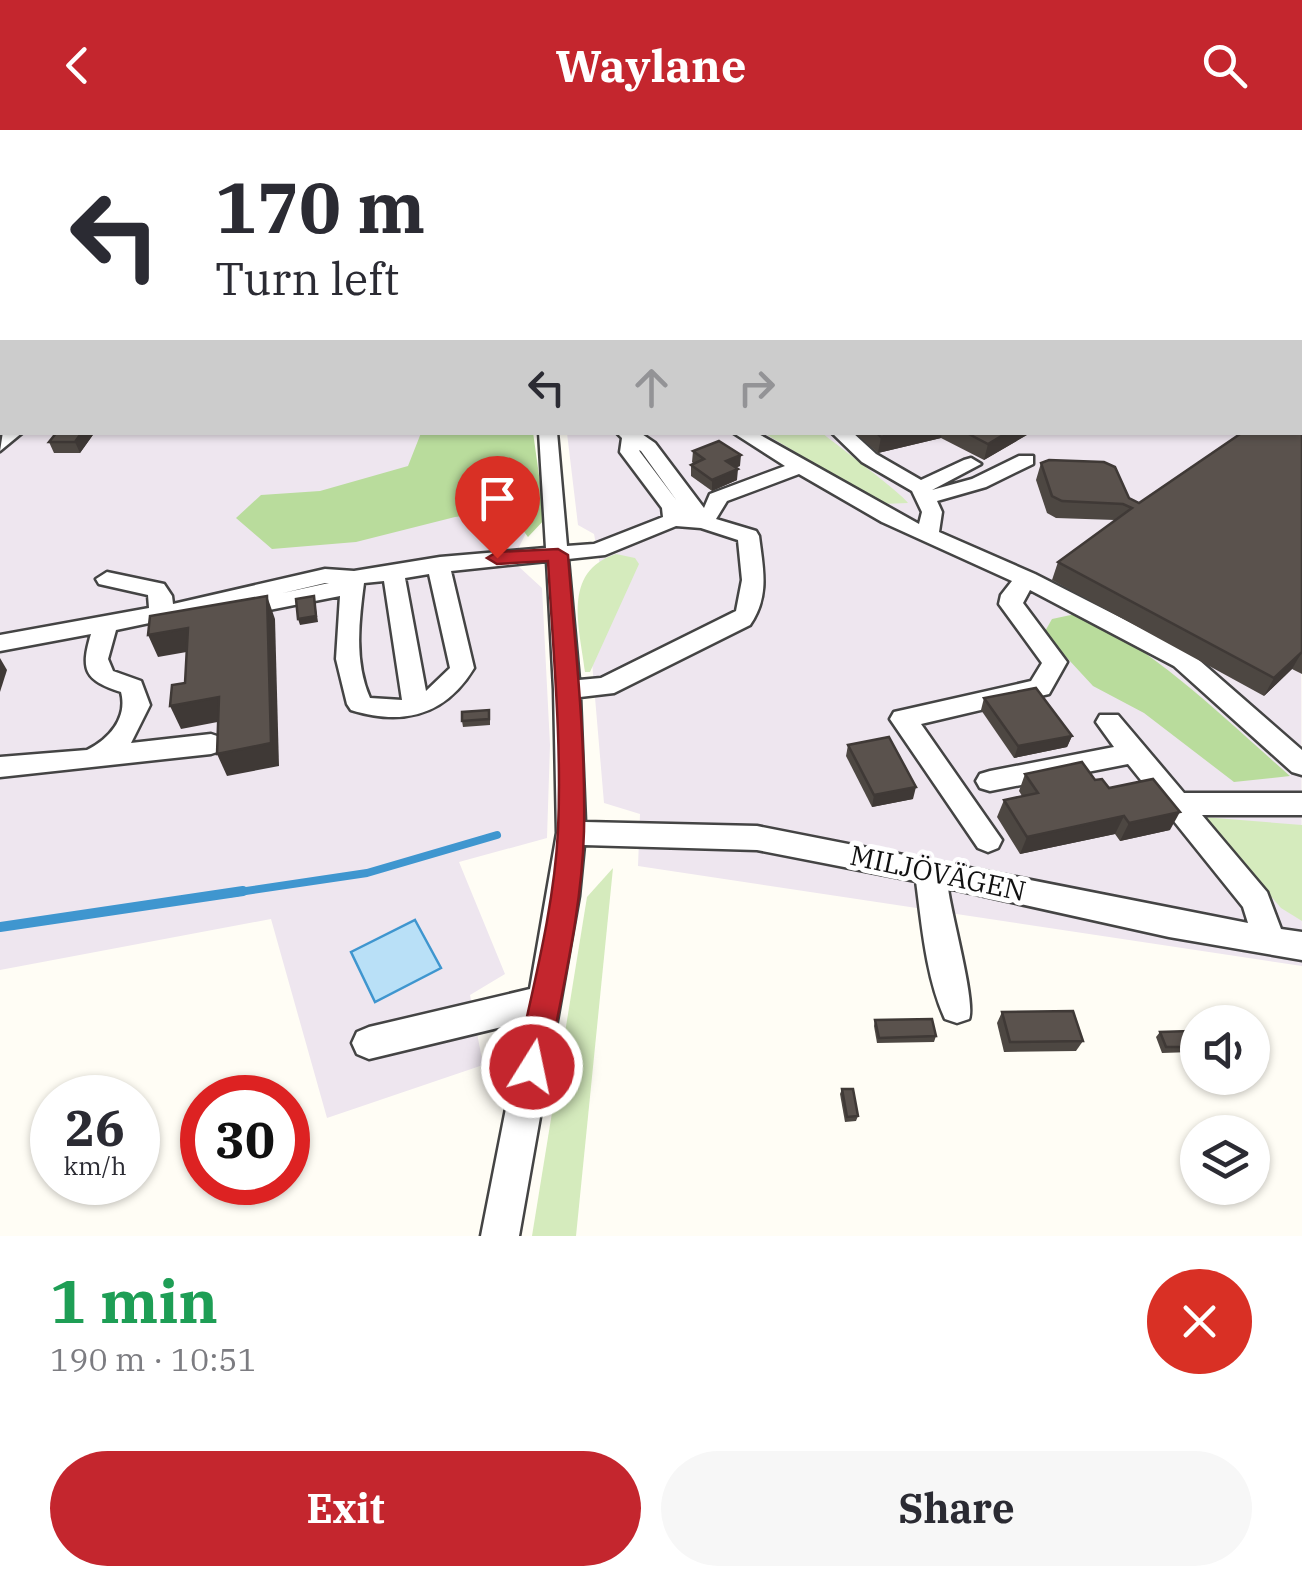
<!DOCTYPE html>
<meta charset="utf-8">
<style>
body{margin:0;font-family:"IBM Plex Serif",serif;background:#f7f7f7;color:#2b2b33;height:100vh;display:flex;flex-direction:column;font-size:38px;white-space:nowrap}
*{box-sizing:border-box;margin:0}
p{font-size:32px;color:#7c7c81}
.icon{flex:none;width:55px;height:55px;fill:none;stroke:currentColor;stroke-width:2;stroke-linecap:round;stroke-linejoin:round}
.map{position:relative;height:1106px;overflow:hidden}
.drawer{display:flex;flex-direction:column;background:#fff;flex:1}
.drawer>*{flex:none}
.banner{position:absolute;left:0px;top:0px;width:1302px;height:305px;box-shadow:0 2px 8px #0004;background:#fff;color:#2b2b33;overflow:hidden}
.fabs{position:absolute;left:1180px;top:875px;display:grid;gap:20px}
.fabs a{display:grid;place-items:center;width:90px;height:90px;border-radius:50%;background:#fff;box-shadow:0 2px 8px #0004;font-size:50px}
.speed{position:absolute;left:30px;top:945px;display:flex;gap:20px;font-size:50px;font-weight:700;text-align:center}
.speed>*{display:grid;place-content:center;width:130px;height:130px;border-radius:50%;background:#fff;box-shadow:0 2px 8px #0004;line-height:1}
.speed small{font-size:25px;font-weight:400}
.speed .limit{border:15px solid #d22;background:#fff;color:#111}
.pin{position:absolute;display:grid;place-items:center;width:85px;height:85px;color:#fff;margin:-102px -42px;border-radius:50% 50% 50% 0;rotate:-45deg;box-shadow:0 0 10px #0007}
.pin .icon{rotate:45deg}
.me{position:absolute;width:110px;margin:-55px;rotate:10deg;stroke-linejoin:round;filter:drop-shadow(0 0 8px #0008)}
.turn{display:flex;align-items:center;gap:35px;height:210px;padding:0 50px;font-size:45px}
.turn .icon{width:130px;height:130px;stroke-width:2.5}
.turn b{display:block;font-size:70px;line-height:85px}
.lanes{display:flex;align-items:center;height:95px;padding:0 50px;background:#0003;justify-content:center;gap:50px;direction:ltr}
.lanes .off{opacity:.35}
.round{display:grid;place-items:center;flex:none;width:105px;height:105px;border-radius:52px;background:#f7f7f7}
.overview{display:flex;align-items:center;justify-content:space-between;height:170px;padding:0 50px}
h1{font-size:60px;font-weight:700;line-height:75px;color:#1e9e55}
.button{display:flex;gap:20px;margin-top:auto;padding:20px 50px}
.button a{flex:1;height:115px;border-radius:60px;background:#c4262e;color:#fff;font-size:40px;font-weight:700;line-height:115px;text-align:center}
.button a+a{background:#f7f7f7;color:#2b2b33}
header{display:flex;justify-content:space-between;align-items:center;height:130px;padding:0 50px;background:#c4262e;color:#fff;font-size:45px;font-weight:700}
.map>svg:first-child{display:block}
.industrial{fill:#eee6ef}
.green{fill:#d5ebbd}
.forest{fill:#b9dc9c}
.water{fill:#b9e0f7;stroke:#3f96cf;stroke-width:2.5}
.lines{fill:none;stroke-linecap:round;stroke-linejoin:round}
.stream-far1{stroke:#3f96cf;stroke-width:8}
.stream{stroke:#3f96cf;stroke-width:10}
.minor-casing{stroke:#444;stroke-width:5}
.minor{fill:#fff;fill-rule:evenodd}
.wall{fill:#4d4742}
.shaded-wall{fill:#3f3936}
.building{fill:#5a524d;stroke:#3f3936;stroke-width:2.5}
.route{fill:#c4262e;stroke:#7f191e;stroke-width:2.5}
.labels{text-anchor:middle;stroke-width:10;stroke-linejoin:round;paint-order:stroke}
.street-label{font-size:28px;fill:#111;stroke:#fff}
</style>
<header><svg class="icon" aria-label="back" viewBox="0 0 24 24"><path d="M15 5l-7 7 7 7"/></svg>Waylane<svg class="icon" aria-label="search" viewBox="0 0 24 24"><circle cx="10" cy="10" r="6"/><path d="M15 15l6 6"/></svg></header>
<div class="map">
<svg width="1302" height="1106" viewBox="0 0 1302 1106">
<rect width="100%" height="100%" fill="#fffdf5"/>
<!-- industrial -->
<g class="industrial">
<polygon points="0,51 2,302 523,303 531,393 519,417 517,435 542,458 550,615 547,708 459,732 505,844 470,865 483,935 327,988 271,789 0,840"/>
<polygon points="1300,74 1302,836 638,736 640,684 604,673 585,450 600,435 594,404 578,395 567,303 1300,302"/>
</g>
<!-- green -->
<g class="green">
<path d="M764 303H822C836 314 906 367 908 373L881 374Z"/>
<path d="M616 424 635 428 639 434 590 542H585C580 498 561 442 616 424Z"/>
<polygon points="1203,687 1302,695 1302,791 1281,778"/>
<polygon points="613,738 576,1106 532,1106 587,767"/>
</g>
<!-- forest -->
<g class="forest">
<polygon points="533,302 545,389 528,407 508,380 455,387 356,412 272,419 236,388 261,365 320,361 408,336 421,303"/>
<path d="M1080 483C1160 524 1223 587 1290 646L1234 652 1144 583 1093 556 1044 503 1052 489Z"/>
</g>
<!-- water -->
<polygon class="water" points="415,790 441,838 375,872 351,822"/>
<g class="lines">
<!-- stream-far1 -->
<polyline class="stream-far1" points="226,764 367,743 497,705"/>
<!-- stream -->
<polyline class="stream" points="0,797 243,761"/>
<!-- minor casing -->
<g class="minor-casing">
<g id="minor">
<polygon points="359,0 371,0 373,2 361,2"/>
<polygon points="990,0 1003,0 1005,2 992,2"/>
<polygon points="1150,0 1164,0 1166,2 1152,2"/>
<polygon points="1300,79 1302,80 1302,88 1300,87"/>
<rect x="0" y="125" width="2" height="8"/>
<polygon points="2,151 2,161 0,162 0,152"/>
<polygon points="1302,156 1302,166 1300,167 1300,157"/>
<polygon points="3,302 23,302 0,321"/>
<path d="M539 302H557L567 416 594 414 663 387 662 378 620 322 622 308 616 302H639L655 313 704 378 710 364 785 336 732 302H755L919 394 922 382 912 361 862 332 831 302H852L876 324 921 350 964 330 971 328 981 334 932 360 972 349 1019 326H1033V334L986 357 937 371 942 382 939 402 1035 444 1192 524 1302 620V645L1292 642 1174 536 1030 460 1023 473 1067 532 1049 564 921 594 1002 710 998 718 988 722 978 718 890 589 894 582 903 580 1031 551 1042 533 999 474 1001 465 1012 451 882 392 799 344 727 371 716 389 756 401 759 406C763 439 770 466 750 495L614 563 580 567 585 692 757 696 1248 793 1243 777 1128 634 990 661 980 658 976 651 980 644 990 641 1114 617 1096 592 1100 585H1118L1184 663H1302V685H1202L1267 762 1281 799 1302 802V830L1169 807 948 758C951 784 976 873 969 889L957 893 945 889C926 847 922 796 916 751L757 720 584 715 579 766 519 1106H481L523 892 369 929 357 924 352 913 357 902 369 897 530 859 557 703 554 559 547 431 451 441 474 538C445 586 403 596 351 580L347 574 336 529 340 466 259 482 251 480 249 472 116 500 108 529 113 541 141 551 150 575 131 613 211 604 220 607 224 614 220 621 211 624 0 647V627L87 620C109 609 128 588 121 562 85 550 80 541 91 504L0 521V505L149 478 148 465 99 454 96 449 107 442 164 454 172 466 173 474 325 439 354 441 440 427 546 418ZM639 320 641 321 677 371 640 322ZM676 396 701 398 738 410 742 450 736 481 601 548 579 550 568 429 605 425ZM429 444 450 538 426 561 405 448ZM384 451 402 570 370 568C354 532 359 491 364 453ZM325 453H329L283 463Z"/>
</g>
</g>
<!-- minor -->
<use href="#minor" class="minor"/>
</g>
<!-- wall -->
<g class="wall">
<polygon points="1302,175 1302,544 1292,539 1264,566 1052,450 1058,432 1115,390 1056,388 1047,383 1036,350 1041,333 1139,373 1300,302 1300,176"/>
<polygon points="95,302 80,323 54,323 49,312"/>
<polygon points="854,302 1032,302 984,330 941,308 878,323"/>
<polygon points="693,321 740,336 736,337 737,350 712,361 691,346 691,335 694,334 692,332"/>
<polygon points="984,568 1072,606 1067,617 1014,628 981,580"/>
<polygon points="490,586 490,595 463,597 462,591"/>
<polygon points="848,615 913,669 872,677 846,626"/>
<polygon points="1025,644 1109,658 1170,700 1120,711 1115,704 1020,724 997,687 1004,670 1022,666 1019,661"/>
<polygon points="1002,882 1083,911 1076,921 1004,922 997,893"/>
<polygon points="875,890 936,906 934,912 877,913 874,896"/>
<polygon points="1160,902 1196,917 1192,922 1162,923 1156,907"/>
<polygon points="842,959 858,986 856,991 845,992 840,964"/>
</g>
<!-- shaded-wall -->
<g class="shaded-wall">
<polygon points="82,302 95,302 80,323 75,312"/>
<polygon points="900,302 942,302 941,308 878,323 881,307"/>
<polygon points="1008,302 1032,302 984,330 988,314"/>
<polygon points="741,325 740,336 726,342 726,331"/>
<polygon points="738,339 737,350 712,361 712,350"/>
<polygon points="267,466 275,489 279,636 227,646 217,624"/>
<polygon points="314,466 318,492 300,495 298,489"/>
<polygon points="188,498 198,520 158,527 148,505"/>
<polygon points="1302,522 1292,539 1264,566 1274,548"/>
<polygon points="0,528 7,540 0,562"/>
<polygon points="219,567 228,590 181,599 170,576"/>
<polygon points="1072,606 1067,617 1014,628 1018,616"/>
<polygon points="916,657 913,669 872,677 874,665"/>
<polygon points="1180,682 1170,700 1120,711 1129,693"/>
<polygon points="1124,686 1115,704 1020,724 1027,707"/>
</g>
<!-- building -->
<g class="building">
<polygon points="557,0 958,0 963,2 560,2"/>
<polygon points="1302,175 1302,258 1300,257 1300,176"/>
<polygon points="1302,263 1302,522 1274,548 1058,432 1132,378 1123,374 1062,371 1052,366 1041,333 1049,330 1104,332 1115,337 1129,368 1139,373 1243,302 1300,302 1300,264"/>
<polygon points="57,302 82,302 75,312 49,312"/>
<polygon points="876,302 900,302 881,307"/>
<polygon points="965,302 1008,302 988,314"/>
<polygon points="719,311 741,325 726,331 738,339 712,350 691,335 704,329 693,321"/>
<polygon points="267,466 271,613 217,624 219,567 170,576 172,555 185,553 188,498 148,505 150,486"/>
<polygon points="314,466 316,486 298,489 296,469"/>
<polygon points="1036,558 1072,606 1018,616 984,568"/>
<polygon points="489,580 489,589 462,591 462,582"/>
<polygon points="889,607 916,657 874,665 848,615"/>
<polygon points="1082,632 1095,650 1102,649 1109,658 1153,649 1180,682 1129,693 1124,686 1027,707 1004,670 1038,663 1025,644"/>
<polygon points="1073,881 1083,911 1010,912 1002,882"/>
<polygon points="932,889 936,906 879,908 875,890"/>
<polygon points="1190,901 1196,917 1166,917 1160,902"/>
<polygon points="842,959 853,959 858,986 847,987"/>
</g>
<!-- route -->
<path class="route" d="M558 419 568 425C575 516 586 609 584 701 582 780 562 860 548 937L543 948 532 952 521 948 516 937C532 860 554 780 558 701 562 612 553 521 548 431L497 434 487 428 497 422Z"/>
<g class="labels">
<!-- street labels -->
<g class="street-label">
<text transform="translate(938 743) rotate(12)" y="10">MILJÖVÄGEN</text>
</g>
</g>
</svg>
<div class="fabs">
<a><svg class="icon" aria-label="sound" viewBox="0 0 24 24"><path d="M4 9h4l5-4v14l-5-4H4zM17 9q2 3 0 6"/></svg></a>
<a><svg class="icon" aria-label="layers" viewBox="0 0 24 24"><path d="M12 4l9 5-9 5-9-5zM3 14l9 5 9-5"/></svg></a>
</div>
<div class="speed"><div>26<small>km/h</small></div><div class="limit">30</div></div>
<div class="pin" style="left:497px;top:428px;background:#d93025"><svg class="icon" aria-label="arrive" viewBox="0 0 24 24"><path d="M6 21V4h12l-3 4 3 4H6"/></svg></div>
<svg class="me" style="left:532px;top:937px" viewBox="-20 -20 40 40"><circle r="17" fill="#c4262e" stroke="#fff" stroke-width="3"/><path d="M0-11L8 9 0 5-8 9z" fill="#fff"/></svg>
<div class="banner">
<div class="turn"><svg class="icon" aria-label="left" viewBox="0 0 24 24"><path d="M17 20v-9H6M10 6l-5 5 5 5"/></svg><div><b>170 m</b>Turn left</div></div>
<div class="lanes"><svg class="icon" aria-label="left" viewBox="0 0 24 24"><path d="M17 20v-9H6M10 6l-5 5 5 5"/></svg><svg class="icon off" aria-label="ahead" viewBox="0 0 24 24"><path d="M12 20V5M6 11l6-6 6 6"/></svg><svg class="icon off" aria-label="right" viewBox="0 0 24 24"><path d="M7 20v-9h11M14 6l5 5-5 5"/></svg></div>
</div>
</div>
<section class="drawer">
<div class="overview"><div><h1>1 min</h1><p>190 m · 10:51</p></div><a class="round" style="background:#d93025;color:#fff"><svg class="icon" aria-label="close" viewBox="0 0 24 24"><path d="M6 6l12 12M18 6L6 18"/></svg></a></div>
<div class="button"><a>Exit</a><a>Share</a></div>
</section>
